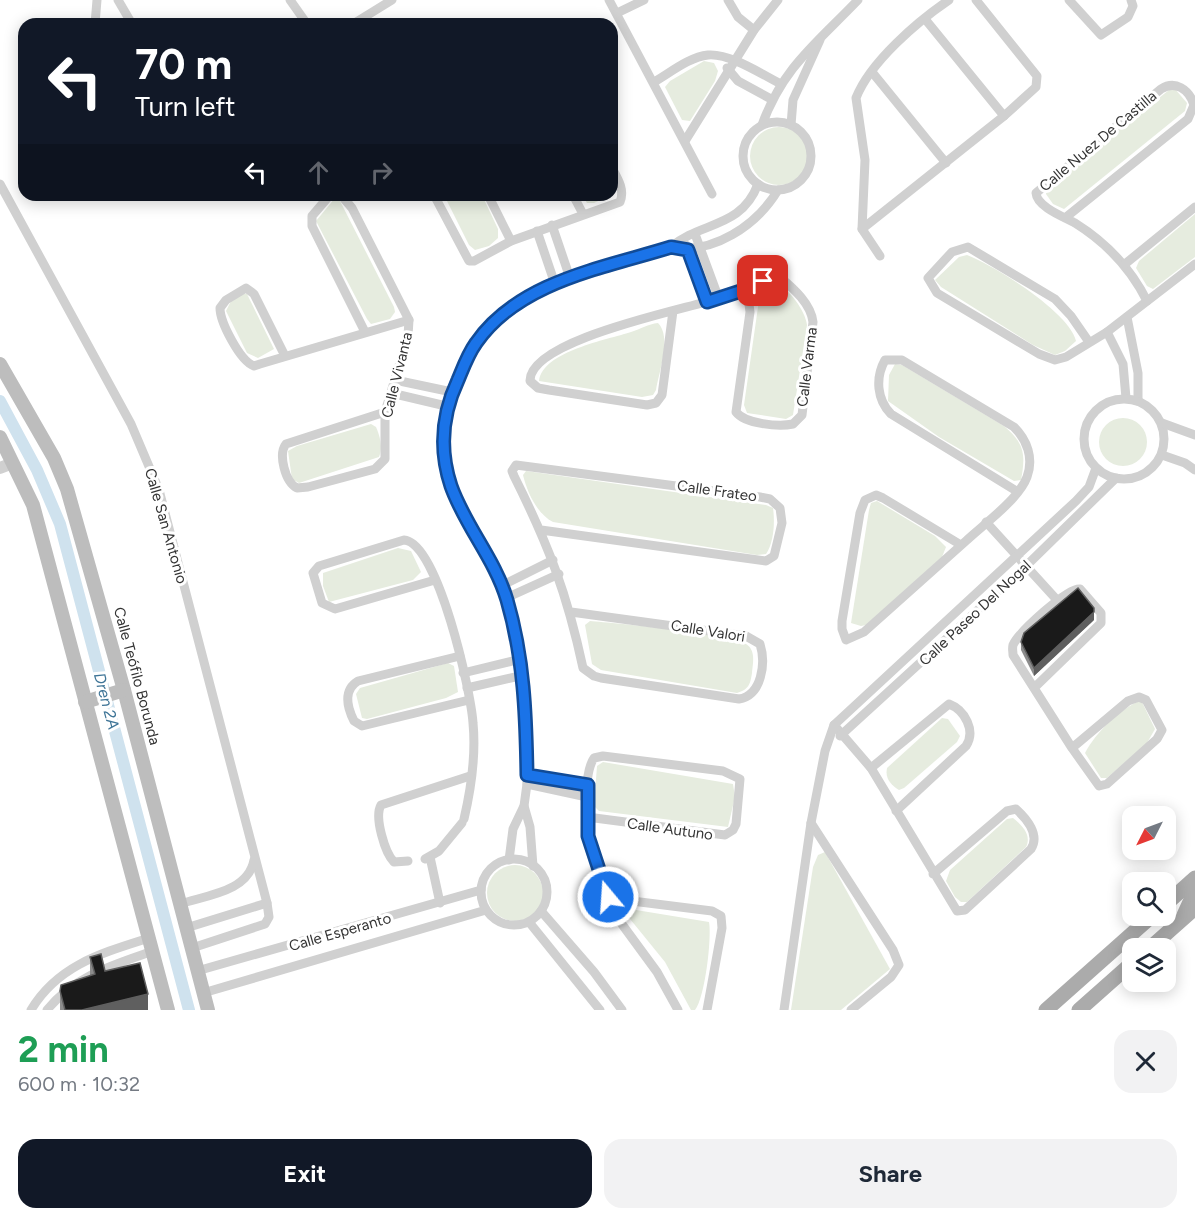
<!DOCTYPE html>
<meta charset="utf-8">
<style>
body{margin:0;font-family:Figtree,sans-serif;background:#f2f2f3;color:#1f2937;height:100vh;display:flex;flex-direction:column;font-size:22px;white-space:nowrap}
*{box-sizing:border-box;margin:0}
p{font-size:20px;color:#747a83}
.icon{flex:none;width:33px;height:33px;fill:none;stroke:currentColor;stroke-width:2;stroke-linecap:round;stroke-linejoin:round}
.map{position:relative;height:1010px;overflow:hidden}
.details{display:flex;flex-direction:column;background:#fff;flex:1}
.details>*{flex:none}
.hud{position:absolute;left:18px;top:18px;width:600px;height:183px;border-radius:18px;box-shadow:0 3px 15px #0003;background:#111827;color:#fff;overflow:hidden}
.needle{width:39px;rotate:228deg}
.tools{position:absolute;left:1122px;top:806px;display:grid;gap:12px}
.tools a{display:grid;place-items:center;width:54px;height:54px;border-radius:12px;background:#fff;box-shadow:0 3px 15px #0003;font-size:30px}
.pin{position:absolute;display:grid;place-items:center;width:51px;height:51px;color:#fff;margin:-26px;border-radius:12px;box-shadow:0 3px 9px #0006}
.me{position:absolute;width:66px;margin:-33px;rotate:342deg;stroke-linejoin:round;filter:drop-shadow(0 0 4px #0008)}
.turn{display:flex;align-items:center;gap:21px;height:126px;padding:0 18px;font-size:27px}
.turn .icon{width:78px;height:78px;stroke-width:2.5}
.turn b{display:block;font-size:42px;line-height:51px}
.lanes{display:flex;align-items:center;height:57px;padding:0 18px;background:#0003;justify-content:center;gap:30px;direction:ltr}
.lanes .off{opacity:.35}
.round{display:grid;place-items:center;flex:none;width:63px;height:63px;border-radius:18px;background:#f2f2f3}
.overview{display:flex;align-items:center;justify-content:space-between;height:102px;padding:0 18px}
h1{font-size:36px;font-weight:700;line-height:45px;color:#1e9e55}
.primary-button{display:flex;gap:12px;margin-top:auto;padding:12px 18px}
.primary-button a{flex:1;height:69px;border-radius:18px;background:#111827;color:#fff;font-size:24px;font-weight:700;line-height:69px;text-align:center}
.primary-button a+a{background:#f2f2f3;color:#1f2937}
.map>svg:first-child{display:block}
.green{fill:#e6ecdf}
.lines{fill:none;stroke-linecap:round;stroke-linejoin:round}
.canal{stroke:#cfe2ee;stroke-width:12}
.minor{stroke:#d0d0d0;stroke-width:9}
.tertiary{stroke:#d0d0d0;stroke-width:12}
.secondary{stroke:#bdbdbd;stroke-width:14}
.primary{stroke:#ababab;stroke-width:15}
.wall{fill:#8c8c8c}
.shaded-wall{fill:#5f5f5f}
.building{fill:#1a1a1a;stroke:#5f5f5f;stroke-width:1.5}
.route-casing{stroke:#114b97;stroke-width:15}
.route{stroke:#1a73e8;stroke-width:10}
.labels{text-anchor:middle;stroke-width:6;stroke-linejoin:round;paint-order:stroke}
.street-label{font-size:15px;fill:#333;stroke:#fff}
.water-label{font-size:16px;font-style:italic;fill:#3f7597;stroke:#fff}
</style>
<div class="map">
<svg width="1195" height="1010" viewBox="0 0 1195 1010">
<rect width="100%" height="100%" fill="#fff"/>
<!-- green -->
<g class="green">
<polygon points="704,61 714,63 718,71 715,81 690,121 682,120 665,87 670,81"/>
<polygon points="1175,89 1187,103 1185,111 1064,209 1053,204 1046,194 1047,188 1169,90"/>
<circle cx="779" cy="156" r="29"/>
<polygon points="444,195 482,195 498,229 498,238 489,246 475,250 469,245"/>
<polygon points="582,195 611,195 594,203 587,203"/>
<polygon points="335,198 340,201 394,307 395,312 390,319 371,324 367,319 316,221"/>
<polygon points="1195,214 1195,257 1153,289 1147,286 1136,268 1139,261"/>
<path d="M967 255C995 266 1069 312 1076 341L1065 351 1055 355 1033 345 941 287 935 280 959 257Z"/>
<path d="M775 282C789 289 805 310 807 325L793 415 786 419 747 413 744 405 760 293 764 287Z"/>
<polygon points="241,294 247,294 274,349 258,358 247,353 226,311 232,299"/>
<path d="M658 323C672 337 659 372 656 390L653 395 642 397 539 381C543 351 607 340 631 332 641 329 648 324 658 323Z"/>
<path d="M895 364 902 365 1004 426C1024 443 1026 454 1021 480L1014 481 939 437 888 401 889 375Z"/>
<circle cx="1123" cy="442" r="24"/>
<path d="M371 424 376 427C380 436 383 448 379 457L299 483 292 479 288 451 297 446Z"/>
<path d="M526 471 766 505 773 508C775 522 774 542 766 554L757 555 553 522C537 514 527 492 523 475Z"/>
<polygon points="877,501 935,536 946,547 942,557 866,625 861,626 851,623 869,510 871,503"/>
<polygon points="398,548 411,551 421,572 413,580 329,602 323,586 323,573"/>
<path d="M590 621C615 623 730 634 746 644 756 650 753 663 752 673 750 685 749 689 737 693L601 670 592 664 585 625Z"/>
<polygon points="448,663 454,666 458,692 446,698 367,719 362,718 356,694 360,688"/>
<path d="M1141 700 1155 729 1147 743 1107 778H1101L1085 753C1096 732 1119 710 1141 700Z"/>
<path d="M942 718 948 719 960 736 957 742 904 788 899 790C890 784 885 778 887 768Z"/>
<polygon points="603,762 733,784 735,797 728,827 599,811 594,806 597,766"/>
<path d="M1013 818C1022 825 1032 835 1026 847L967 902H961L955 897 946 881 950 870 1007 819Z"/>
<polygon points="825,852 890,969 841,1010 791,1010 813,867 818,855"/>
<circle cx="515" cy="893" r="28"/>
<path d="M630 909 709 922C712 937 705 998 695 1010H691L665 962 626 914Z"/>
</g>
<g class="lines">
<!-- canal -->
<polyline class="canal" points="0,401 37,470 60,524 189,1010"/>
<!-- minor -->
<g class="minor">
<polyline points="118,0 132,24"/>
<polyline points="290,0 307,24"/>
<polyline points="609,0 712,194"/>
<polyline points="728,0 738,17 754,30"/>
<polyline points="1069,0 1101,35 1128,17 1133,6 1131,0"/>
<polyline points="617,13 644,0"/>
<polyline points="925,19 1004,116 1036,87 1037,76 976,0"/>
<polyline points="95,24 97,0"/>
<polyline points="353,24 392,0"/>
<polyline points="727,68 738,81 771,99"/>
<polyline points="872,72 946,163"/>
<path d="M654 82C670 73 689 57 708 55 730 53 761 74 781 84"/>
<circle cx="777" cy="156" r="34"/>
<path d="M762 125C783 67 817 43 858 0"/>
<polyline points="791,125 793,100 820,40"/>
<polyline points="685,141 754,30 778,0"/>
<polyline points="0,184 131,424 159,490 267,903 269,917 265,924 192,948"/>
<polyline points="330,195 312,216 312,226 365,332"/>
<path d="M341 195 352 208 409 320 408 336 385 412V459L375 469 308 487 297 488C285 482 278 454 286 444L385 412"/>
<path d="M434 195 469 261H474L511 241 620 202C625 190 618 179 612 168"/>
<polyline points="488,195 511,241"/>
<polyline points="573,195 583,214"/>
<path d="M1065 218 1188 119 1194 105C1189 89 1175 80 1161 89L1036 193C1037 207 1064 217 1075 223 1107 243 1130 267 1147 301"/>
<polyline points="552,225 570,278"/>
<polyline points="862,229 1004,116"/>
<polyline points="537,231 555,284"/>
<polyline points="695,234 719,299"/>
<polyline points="686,245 707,302"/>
<path d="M671 247C713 255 757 225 778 190"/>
<path d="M880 256 862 229 865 160 856 98C870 62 918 21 949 0"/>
<polyline points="1125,264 1195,207"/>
<path d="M673 311 662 395 656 403 647 405 549 390 538 388 530 381C529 340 682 310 716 299 733 294 767 277 781 278 794 289 811 304 813 322L802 415 793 424C779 427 745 424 736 412L750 312 747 289"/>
<polyline points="1127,317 1138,373 1138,401"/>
<polyline points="1107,332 1123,364 1126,398"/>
<polyline points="1089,342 1071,316 1055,299 968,247 952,252 928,278 937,293 1039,354 1055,360 1066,357 1107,332 1195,264"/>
<path d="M285 356 254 294 246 288 226 300 220 308C220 322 240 361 254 366L260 364 409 320"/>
<polyline points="395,380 452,392"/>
<polyline points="391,393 446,406"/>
<circle cx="1124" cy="439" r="40"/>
<polyline points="1162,423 1195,435"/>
<polyline points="1162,455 1185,463 1195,470"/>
<polyline points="986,522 1057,600"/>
<path d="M541 530 766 561 774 556 782 523 780 508 770 499 760 497 516 465 512 471 514 476C548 544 567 593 583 668L594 676 601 678 739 699C762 695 766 663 760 644L746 636 571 612"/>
<path d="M961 545 883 498 876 495 865 500 860 513 842 621V629L846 640 864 632C898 602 932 571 967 540 984 524 1019 499 1027 477 1034 458 1027 440 1014 427L902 360H885C875 378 877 400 891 414L1018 492"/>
<path d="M435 580 335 609 322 603 313 573 319 566 404 540C438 542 471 692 473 723 476 754 471 789 464 819"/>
<polyline points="501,586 553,560"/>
<polyline points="506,598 559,574"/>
<path d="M460 656 358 681C343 690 347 707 354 721L362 726 469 700"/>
<polyline points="463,673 521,659"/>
<polyline points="467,688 524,675"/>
<path d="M1034 688 1101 623V613L1080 589C1068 587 1018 633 1013 645 1012 649 1013 651 1013 655L1072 748 1099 786 1107 784 1157 739 1162 730 1146 700 1139 697 1128 701 1072 748"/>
<path d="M834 725 871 768 957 911 965 910 1031 849C1040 835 1027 819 1016 809L1007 811 933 874"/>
<polyline points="840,736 1026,566 1116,478"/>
<path d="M871 768 949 704C965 710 976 731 966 746L896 811"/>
<polyline points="527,775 588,785"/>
<polyline points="527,784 587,797"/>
<polyline points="524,806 530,827 533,866"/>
<path d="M587 817 725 835 733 830 736 824 740 779 723 771 603 756 594 758C584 772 585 818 588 836L613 912 657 972 678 1010"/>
<polyline points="811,823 893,950 899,965 891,977 851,1010"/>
<polyline points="430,857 440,903"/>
<polyline points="425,859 439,851 462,823"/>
<circle cx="514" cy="892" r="33"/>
<path d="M509 860 513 829 524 806 527 784 524 675 506 598 451 484 444 440 446 406 476 343 520 301 570 278 671 247C701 221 741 229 758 184"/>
<path d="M408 861 394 862C385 853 374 817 381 805L470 776"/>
<polyline points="608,898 712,911 721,916 722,928 707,1010"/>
<path d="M180 904C207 895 248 892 254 860"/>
<polyline points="541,911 594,972 622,1010"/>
<polyline points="529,922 600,1010"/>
<polyline points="186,928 267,903"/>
<polyline points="197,971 481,890"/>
<polyline points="203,993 486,910"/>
<path d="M31 1010C58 965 102 953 149 938"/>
<path d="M47 1010C74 976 113 965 153 951"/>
<polyline points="784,1010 811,823 825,751 834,725 1076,501 1089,487 1096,468"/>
</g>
<!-- tertiary -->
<polyline class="tertiary" points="0,468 13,463"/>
<!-- secondary -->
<g class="secondary">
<polyline points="0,364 54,458 67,489 124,690 208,1010"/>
<polyline points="0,437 33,505 168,1010"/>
<polyline points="85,702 124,690"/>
</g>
<!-- primary -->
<g class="primary">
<polyline points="1166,904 1195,878"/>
<polyline points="1184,915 1194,893 1191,882"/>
<polyline points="1150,948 1195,908"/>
<polyline points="1046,1010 1153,915"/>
<polyline points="1079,1010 1132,963"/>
</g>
</g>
<!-- wall -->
<g class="wall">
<polygon points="1094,620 1034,676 1021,650 1021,642"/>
<polygon points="90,957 105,971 148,1010 60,1010 60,991 90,976"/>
</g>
<!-- shaded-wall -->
<g class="shaded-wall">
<polygon points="1094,612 1094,620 1034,676 1034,668"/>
<polygon points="148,994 148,1010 82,1010"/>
</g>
<!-- building -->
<g class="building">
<polygon points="1078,588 1094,608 1094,612 1034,668 1021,642 1024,633"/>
<polygon points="101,954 105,971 140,963 148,994 82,1010 65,1010 60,991 61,985 95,974 90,957"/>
</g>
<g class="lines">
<!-- route casing -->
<g class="route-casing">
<path id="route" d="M608 897 588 836V785L527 775C526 715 524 658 507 600 495 559 465 526 451 486 439 450 442 414 458 380 463 368 468 354 476 343 519 281 604 268 671 247L688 250 707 302 747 289 763 281"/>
</g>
<!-- route -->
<use href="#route" class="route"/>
</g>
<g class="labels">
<!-- street labels -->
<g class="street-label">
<text transform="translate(1098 141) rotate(-40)" y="5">Calle Nuez De Castilla</text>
<text transform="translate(807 367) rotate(-83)" y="5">Calle Varma</text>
<text transform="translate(397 375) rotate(-76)" y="5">Calle Vivanta</text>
<text transform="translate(717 491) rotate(8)" y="5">Calle Frateo</text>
<text transform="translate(166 526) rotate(74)" y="5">Calle San Antonio</text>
<text transform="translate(975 613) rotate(-43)" y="5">Calle Paseo Del Nogal</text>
<text transform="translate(708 631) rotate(9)" y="5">Calle Valori</text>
<text transform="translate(137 676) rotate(75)" y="5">Calle Teófilo Borunda</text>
<text transform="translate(670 829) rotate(8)" y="5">Calle Autuno</text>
<text transform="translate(340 932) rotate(-16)" y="5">Calle Esperanto</text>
</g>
<!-- water labels -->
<g class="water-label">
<text transform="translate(107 701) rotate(75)" y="6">Dren 2A</text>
</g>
</g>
</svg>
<div class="tools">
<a><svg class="needle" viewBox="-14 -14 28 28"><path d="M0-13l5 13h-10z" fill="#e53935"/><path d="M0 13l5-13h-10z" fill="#747a83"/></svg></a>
<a><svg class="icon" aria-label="search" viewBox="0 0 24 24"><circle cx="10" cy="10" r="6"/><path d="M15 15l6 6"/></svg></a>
<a><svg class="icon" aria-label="layers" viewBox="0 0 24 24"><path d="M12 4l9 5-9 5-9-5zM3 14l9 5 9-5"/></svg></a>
</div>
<div class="pin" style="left:763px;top:281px;background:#d93025"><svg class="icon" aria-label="arrive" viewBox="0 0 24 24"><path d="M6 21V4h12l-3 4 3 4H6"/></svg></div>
<svg class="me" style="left:608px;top:897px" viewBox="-20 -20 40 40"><circle r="17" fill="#1a73e8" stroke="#fff" stroke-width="3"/><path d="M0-11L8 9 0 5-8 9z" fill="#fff"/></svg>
<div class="hud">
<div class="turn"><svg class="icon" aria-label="left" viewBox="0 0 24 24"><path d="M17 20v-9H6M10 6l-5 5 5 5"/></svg><div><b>70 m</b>Turn left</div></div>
<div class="lanes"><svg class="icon" aria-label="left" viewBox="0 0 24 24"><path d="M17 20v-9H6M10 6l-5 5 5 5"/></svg><svg class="icon off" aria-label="ahead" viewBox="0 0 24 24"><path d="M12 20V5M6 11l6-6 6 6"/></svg><svg class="icon off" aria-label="right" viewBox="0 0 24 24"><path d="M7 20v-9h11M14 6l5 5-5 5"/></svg></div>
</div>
</div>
<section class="details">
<div class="overview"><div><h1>2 min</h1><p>600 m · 10:32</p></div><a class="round"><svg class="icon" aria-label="close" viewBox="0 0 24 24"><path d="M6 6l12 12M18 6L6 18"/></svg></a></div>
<div class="primary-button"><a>Exit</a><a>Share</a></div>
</section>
